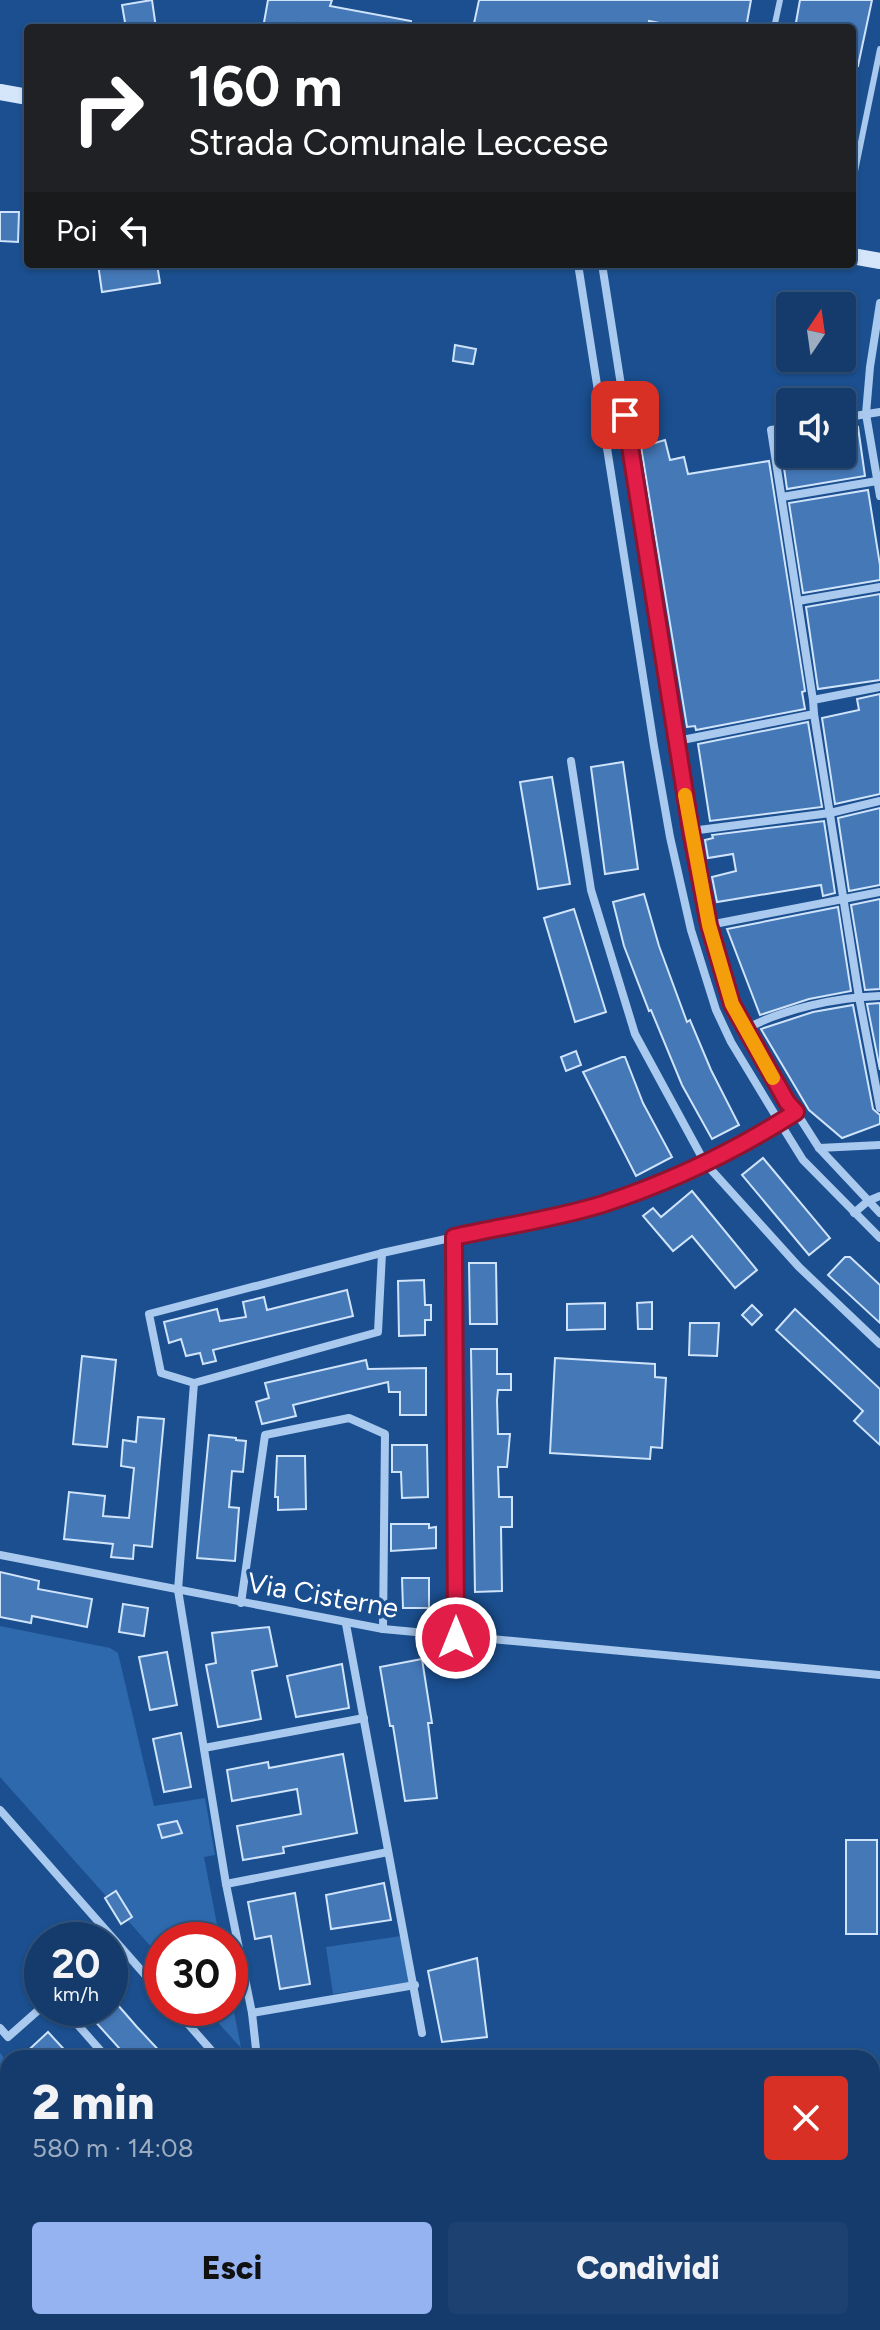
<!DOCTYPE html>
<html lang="it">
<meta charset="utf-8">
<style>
body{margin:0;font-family:Figtree,sans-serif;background:#1d4271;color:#f1f3f6;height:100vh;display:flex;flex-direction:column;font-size:30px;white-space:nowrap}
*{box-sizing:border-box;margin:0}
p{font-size:26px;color:#9dadc1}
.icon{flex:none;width:44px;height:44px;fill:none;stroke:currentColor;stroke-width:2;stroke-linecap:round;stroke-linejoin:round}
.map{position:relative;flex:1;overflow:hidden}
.drawer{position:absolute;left:0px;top:2050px;width:880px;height:280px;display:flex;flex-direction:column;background:#143b6b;border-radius:24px 24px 0 0;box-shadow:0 2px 6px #0004,0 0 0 2px #33557e}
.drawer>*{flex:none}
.top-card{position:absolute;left:24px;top:24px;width:832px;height:244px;border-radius:8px;box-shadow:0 2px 6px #0004,0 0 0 2px #33557e;background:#202124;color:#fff;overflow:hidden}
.needle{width:52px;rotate:13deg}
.tools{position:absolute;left:776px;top:292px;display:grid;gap:16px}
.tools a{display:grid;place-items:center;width:80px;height:80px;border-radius:8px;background:#143b6b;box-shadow:0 2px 6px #0004,0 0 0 2px #33557e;font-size:40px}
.speed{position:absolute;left:24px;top:1922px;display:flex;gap:16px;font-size:40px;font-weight:700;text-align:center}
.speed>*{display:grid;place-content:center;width:104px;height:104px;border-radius:50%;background:#143b6b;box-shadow:0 2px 6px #0004,0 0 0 2px #33557e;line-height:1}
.speed small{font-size:20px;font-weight:400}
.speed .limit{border:12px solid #d22;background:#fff;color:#111}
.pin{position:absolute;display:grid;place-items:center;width:68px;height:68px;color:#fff;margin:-34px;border-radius:16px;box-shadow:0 4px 12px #0006}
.me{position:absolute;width:88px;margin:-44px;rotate:0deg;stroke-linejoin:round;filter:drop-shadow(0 0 6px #0008)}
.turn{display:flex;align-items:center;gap:28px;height:168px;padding:0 32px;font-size:36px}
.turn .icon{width:104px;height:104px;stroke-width:2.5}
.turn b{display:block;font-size:56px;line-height:68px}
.then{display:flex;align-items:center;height:76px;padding:0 32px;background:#0003;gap:16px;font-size:30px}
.round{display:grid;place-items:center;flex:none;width:84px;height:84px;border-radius:8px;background:#1d4271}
.headline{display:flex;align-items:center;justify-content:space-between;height:136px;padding:0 32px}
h1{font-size:48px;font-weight:800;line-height:60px}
.cta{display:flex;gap:16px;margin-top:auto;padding:16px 32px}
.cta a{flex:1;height:92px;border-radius:8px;background:#95b2f1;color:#111;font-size:32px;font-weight:800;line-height:92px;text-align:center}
.cta a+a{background:#1d4271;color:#f1f3f6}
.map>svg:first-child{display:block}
.green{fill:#2e69ad}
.building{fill:#4478b7;stroke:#cfe3fa;stroke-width:2}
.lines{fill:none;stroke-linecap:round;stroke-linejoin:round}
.service{stroke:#a9c9ee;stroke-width:6}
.minor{stroke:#a9c9ee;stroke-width:8}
.secondary{stroke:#d6e6fa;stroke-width:16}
.route-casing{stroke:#92132f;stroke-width:20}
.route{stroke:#e11d48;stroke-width:14}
.slow{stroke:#f59e0b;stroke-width:14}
.labels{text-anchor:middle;stroke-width:7;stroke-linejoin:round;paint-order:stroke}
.street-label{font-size:28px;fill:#fff;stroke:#1b4f8f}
</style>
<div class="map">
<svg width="880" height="2330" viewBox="0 0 880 2330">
<rect width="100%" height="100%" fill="#1b4f8f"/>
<!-- green -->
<g class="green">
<polygon points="0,1626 110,1648 118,1653 154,1806 205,1798 215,1855 204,1857 220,1940 162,1940 162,1959 0,1777"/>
<polygon points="401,1936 411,1982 333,1994 326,1947"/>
<polygon points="230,1991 241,2048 205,2008 230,2008"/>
<polygon points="0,2053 8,2062 8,2322 263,2322 267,2327 256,2330 0,2330"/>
</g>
<!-- building -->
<g class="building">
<polygon points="152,0 156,28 126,28 122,5"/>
<polygon points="268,0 332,0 330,6 411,21 410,28 330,28 303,23 302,28 263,28"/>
<polygon points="479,0 751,0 746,28 685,28 649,21 648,28 473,28"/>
<polygon points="800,0 872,0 858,66 852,65 852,28 795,28"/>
<polygon points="0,212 19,212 18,242 0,241"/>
<polygon points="98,264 157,264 160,283 102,292"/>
<polygon points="455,345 476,349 473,364 453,361"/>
<polygon points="858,427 865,476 787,489 782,454 842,454 842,430"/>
<polygon points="665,440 670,460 684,457 688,474 769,461 805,691 802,692 805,709 696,730 695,726 687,727 641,447"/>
<polygon points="868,490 880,565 880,580 803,593 789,503"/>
<polygon points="880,594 880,680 818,689 806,607"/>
<polygon points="880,694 880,794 835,804 822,718 859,710 857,699"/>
<polygon points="808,722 822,807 710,821 698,744"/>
<polygon points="623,762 638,869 605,874 591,767"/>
<polygon points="552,777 570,884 538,889 520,782"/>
<polygon points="880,808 880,885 849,891 838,818"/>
<polygon points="824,821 835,893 823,896 821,885 717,902 712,877 736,871 733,854 708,858 705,840 713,838 712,835"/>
<polygon points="644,894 659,946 687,1022 690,1020 711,1070 739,1125 712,1139 682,1085 651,1010 649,1011 624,946 613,902"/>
<polygon points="880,899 880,989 865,990 851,905"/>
<polygon points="838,907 851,991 809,999 760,1015 727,929"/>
<polygon points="574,909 606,1012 575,1022 544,918"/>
<polygon points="880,1003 880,1070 867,1004"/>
<polygon points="853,1005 873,1109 880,1115 880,1124 842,1138 809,1110 761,1029 813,1012"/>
<polygon points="576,1051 581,1065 566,1071 561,1057"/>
<polygon points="622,1057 625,1057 643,1103 672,1157 636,1176 583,1072"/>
<polygon points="763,1158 830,1238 809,1255 742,1175"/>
<polygon points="692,1191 757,1270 735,1288 692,1236 673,1251 643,1216 653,1208 661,1217"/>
<polygon points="845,1257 850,1257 880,1285 880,1323 828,1275"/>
<polygon points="469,1263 496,1263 497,1324 470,1324"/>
<polygon points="424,1280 425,1305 431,1305 431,1320 425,1320 425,1335 399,1336 398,1281"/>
<polygon points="347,1290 353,1316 213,1350 216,1361 203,1364 200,1353 186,1356 181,1339 169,1343 164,1322 217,1309 220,1321 246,1317 243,1302 264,1297 267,1310"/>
<polygon points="652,1302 652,1329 638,1329 637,1303"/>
<polygon points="605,1303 605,1329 567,1330 567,1304"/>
<polygon points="752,1305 762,1315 752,1325 742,1315"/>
<polygon points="795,1309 880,1389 880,1445 854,1421 863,1411 776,1330"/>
<polygon points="690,1323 719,1323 717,1356 689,1355"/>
<polygon points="471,1349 497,1349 497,1374 511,1374 511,1390 498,1390 497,1400 498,1434 510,1434 507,1467 498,1467 499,1497 512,1497 512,1527 501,1527 502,1591 475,1592"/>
<polygon points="82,1356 116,1360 107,1447 73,1444"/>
<polygon points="555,1358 655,1364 655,1377 666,1378 662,1448 651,1447 650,1459 550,1453"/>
<polygon points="366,1360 368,1369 426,1368 426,1415 400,1415 400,1392 389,1392 388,1382 293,1405 296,1416 262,1424 256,1402 269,1398 265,1383"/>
<polygon points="138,1417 164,1419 152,1547 134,1545 133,1559 111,1557 113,1544 64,1539 69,1492 105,1496 103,1516 129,1518 134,1468 121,1466 123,1440 136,1442"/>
<polygon points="209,1435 236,1438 236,1440 246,1441 243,1472 232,1471 229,1507 239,1508 235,1561 197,1558"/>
<polygon points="392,1445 427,1445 428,1497 402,1498 401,1472 392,1472"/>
<polygon points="277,1456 305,1456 306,1509 278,1510 278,1497 275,1497"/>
<polygon points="391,1524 429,1524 429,1528 436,1527 436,1548 391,1551"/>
<polygon points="0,1572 39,1581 38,1589 92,1599 87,1627 32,1616 31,1623 0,1617"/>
<polygon points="402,1578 429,1578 429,1608 403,1608"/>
<polygon points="123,1604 148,1608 144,1636 119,1632"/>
<polygon points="269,1627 277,1666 252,1671 261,1719 218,1727 206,1665 216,1663 212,1633"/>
<polygon points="167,1652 177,1705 150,1710 139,1657"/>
<polygon points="422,1659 432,1723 428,1723 437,1798 405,1801 393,1726 390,1726 380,1667"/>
<polygon points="342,1664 349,1708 296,1717 287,1676"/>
<polygon points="181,1733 191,1787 164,1792 153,1739"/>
<polygon points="343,1754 357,1833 283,1847 284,1853 243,1860 237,1826 301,1814 297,1789 232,1801 227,1770 268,1762 269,1768"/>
<polygon points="177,1821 182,1833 162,1838 158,1825"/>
<rect x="846" y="1840" width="31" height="94"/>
<polygon points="384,1883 391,1920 331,1929 326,1895"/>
<polygon points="116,1891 132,1917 121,1924 105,1898"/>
<polygon points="295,1893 310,1984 280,1989 271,1936 255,1939 248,1902"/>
<polygon points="477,1958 487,2037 442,2042 428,1971"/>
<polygon points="110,1996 137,2027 166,2058 128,2058 83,2008 110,2008"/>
<polygon points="48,2032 72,2058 20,2058"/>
</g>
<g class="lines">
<!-- service -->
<g class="service">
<polyline points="774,28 780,0"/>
<polyline points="852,186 880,49"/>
</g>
<!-- minor -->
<g class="minor">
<polyline points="578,264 654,746 670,837 691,930 716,1010 731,1042 780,1123 803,1160 880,1238"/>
<polyline points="602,264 691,831 709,925 732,1004 787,1102 796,1112 819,1148 880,1213"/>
<polyline points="880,303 870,367 866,414 880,496"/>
<polyline points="842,418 880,412"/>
<polyline points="790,427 771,430 813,700"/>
<polyline points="782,497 877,481"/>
<polyline points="798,601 880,587"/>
<polyline points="814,714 859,997 880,1108"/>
<polyline points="677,741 814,714 813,700 880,687"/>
<polyline points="571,761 591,890 635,1034 705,1163 799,1267 880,1344"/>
<polyline points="691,831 830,813 880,801"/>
<polyline points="709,925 880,892"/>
<path d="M746 1029C782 1009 839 997 880 996"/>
<polyline points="819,1148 880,1145"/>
<polyline points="854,1213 868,1201 880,1196"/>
<polyline points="454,1237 456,1638"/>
<polyline points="194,1383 378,1332 382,1253"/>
<polyline points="0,1555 383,1629 880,1675"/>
<polyline points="241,1603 265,1435 349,1418 385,1434 383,1629"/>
<polyline points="346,1624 422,2033"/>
<polyline points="204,1748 364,1718"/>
<polyline points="0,1810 162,1994"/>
<polyline points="226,1884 388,1852"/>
<polyline points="63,2008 107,2058"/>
<polyline points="174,2008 218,2058"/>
<polyline points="252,2013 415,1985"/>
<polyline points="0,2028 8,2037 42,2007"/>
<polyline points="257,2058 252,2013 226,1884 178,1590 194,1383 161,1373 149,1314 382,1253 600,1205 650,1188 705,1163 796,1112"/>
<polyline points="872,2174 880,2167"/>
<polyline points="872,2203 880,2197"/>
<polyline points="338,2322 345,2330"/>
<polyline points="653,2322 672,2330"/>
<polyline points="372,2330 431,2322"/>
<polyline points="730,2330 740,2322"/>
<polyline points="759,2330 766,2322"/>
</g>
<!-- secondary -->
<g class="secondary">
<polyline points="0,92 28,97"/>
<polyline points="852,256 880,261"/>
</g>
</g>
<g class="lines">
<!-- route casing -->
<g class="route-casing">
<path id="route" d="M456 1638 454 1237C503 1226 555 1219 603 1204 671 1182 737 1150 796 1112L787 1102 732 1004 709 925 691 831 625 415"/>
</g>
<!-- route -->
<use href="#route" class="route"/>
<!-- slow -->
<polyline class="slow" points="685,795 709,925 732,1004 773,1078"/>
</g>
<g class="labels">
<!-- street labels -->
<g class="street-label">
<text transform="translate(323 1595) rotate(10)" y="10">Via Cisterne</text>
</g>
</g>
</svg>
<div class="tools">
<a><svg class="needle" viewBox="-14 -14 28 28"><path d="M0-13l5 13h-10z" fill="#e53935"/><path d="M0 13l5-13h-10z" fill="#9dadc1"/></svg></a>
<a><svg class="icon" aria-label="sound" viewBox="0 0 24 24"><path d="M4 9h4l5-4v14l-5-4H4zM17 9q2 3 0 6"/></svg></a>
</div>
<div class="speed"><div>20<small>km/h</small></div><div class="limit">30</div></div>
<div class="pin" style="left:625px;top:415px;background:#d93025"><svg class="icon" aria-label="arrive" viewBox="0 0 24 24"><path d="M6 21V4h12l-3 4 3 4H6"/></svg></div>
<svg class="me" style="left:456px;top:1638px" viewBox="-20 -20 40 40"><circle r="17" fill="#e11d48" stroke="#fff" stroke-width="3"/><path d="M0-11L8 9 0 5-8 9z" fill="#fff"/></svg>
<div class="top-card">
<div class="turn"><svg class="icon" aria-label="right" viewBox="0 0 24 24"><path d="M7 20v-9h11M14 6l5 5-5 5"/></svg><div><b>160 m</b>Strada Comunale Leccese</div></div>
<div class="then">Poi<svg class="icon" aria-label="left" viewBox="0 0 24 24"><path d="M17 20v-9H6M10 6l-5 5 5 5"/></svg></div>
</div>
<section class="drawer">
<div class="headline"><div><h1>2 min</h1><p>580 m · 14:08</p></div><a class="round" style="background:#d93025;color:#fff"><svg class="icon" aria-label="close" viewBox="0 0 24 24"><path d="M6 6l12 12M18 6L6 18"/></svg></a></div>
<div class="cta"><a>Esci</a><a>Condividi</a></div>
</section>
</div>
